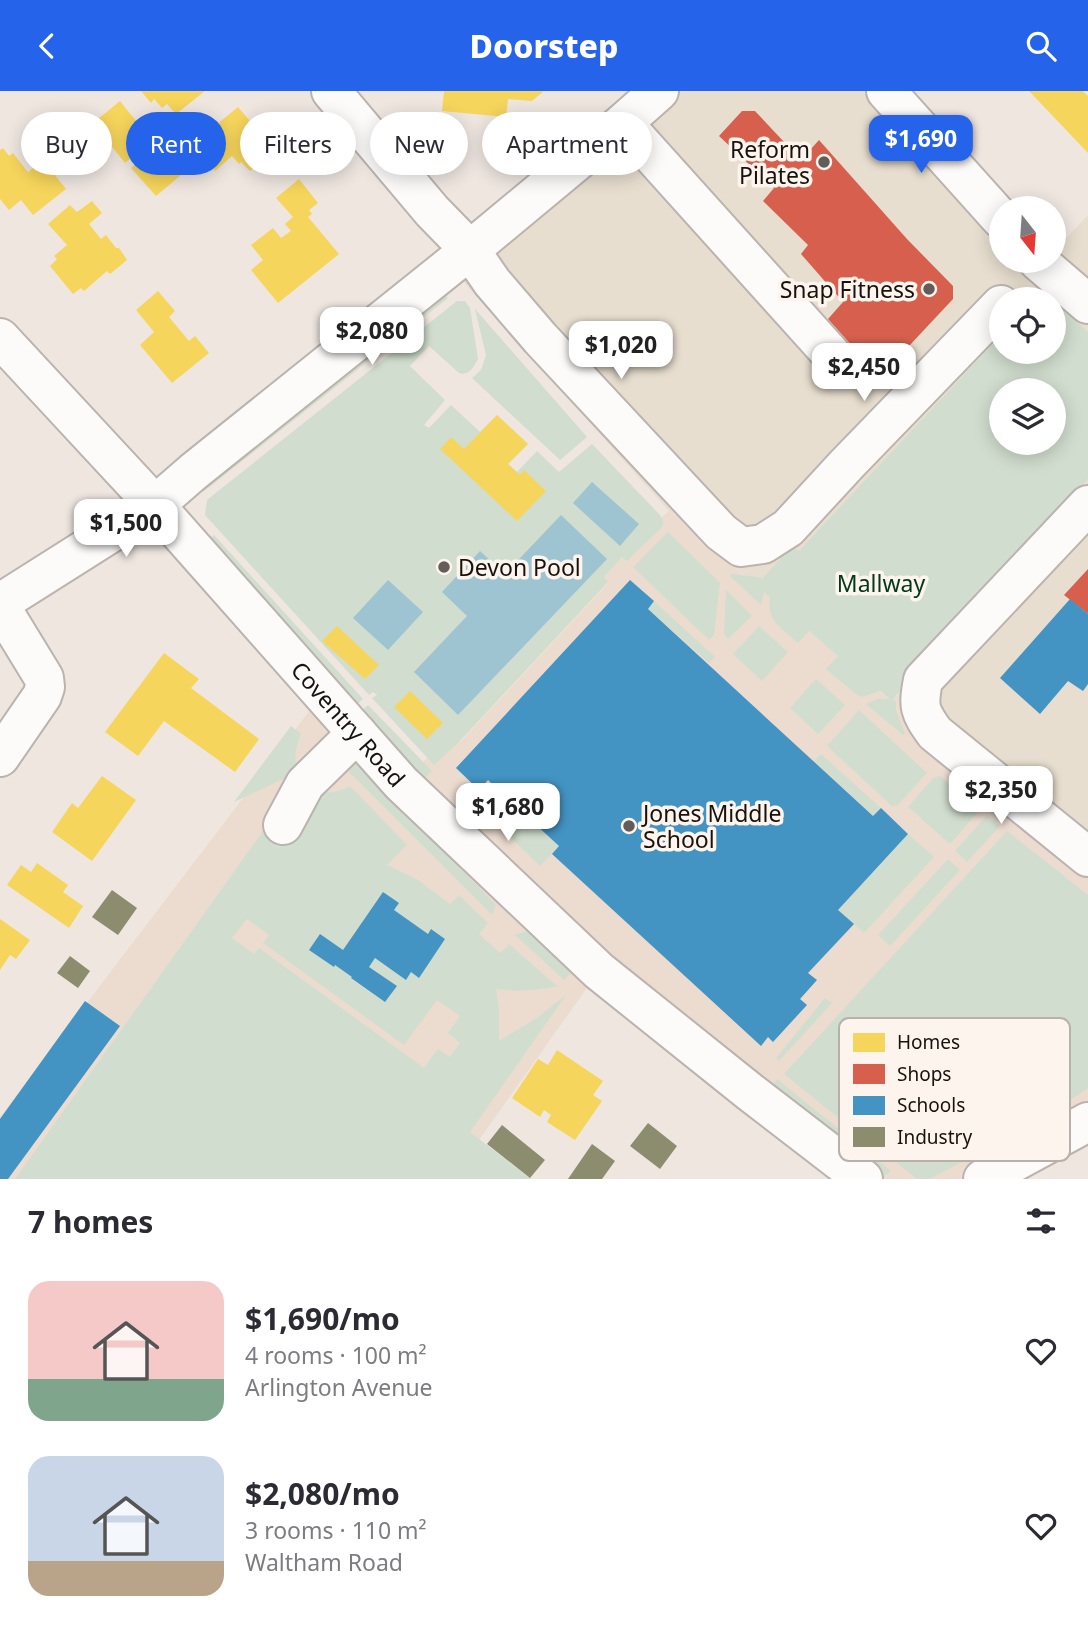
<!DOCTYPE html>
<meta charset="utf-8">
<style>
:root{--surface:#fff;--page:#f7f7f7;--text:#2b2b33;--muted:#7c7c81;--accent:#2563eb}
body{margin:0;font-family:"Noto Sans",sans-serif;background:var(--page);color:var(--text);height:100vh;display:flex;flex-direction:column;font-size:26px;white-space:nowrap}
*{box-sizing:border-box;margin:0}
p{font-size:23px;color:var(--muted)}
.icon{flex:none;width:38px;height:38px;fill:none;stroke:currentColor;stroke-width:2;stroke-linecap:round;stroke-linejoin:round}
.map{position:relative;height:1088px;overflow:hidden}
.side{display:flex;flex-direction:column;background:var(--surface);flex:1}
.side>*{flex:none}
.hud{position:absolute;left:21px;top:21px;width:700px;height:63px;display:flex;gap:14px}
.needle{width:46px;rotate:163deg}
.fabs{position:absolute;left:989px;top:105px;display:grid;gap:14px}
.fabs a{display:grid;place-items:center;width:77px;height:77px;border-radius:50%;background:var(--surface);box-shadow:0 4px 18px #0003;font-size:35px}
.price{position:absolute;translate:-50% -60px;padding:0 16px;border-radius:14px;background:#fff;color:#222;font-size:23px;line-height:46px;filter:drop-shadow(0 2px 4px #0008)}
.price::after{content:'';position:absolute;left:50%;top:42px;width:21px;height:16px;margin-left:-10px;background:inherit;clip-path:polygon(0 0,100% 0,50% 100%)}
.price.current{background:var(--accent);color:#fff}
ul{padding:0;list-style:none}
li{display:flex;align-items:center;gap:21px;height:175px;padding:0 28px}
li span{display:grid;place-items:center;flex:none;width:196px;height:140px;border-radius:21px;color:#555}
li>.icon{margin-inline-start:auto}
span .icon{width:84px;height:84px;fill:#fffc;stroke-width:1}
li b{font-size:30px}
h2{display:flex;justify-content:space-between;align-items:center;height:84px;padding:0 28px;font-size:30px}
.pill{padding:0 24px;border-radius:32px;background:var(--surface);box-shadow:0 4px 18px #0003;font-size:24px;line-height:63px}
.pill.current{background:var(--accent);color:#fff}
header{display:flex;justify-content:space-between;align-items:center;height:91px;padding:0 28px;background:var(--accent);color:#fff;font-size:32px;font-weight:800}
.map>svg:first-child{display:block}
.commercial{fill:#e7decf}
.built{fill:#ecdcd0}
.green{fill:#d1ddce;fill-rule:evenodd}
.water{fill:#9fc4d1}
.homes{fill:#f6d55c}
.shops{fill:#d6604d}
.schools{fill:#4393c3}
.industry{fill:#8c8c6e}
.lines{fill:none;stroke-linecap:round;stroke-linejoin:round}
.minor-casing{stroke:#bab3ae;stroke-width:42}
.minor{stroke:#fdfbfa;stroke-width:38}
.poi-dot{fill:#635c58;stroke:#fdf4ed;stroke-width:2.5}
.labels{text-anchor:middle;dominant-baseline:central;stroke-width:7;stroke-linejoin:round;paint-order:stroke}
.poi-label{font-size:23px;fill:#17120e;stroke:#fdf4ed;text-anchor:end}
.park-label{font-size:23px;fill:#00391b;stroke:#fdf4ed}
.street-label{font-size:23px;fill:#17120e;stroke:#fdf4ed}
.key{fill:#fdf4ed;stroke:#b8b0aa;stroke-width:2}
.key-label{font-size:19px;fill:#17120e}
</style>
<header><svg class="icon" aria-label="back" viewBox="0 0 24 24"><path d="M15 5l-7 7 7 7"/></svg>Doorstep<svg class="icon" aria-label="search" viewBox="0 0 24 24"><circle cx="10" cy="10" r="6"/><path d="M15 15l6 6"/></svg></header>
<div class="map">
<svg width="1088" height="1088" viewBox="0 0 1088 1088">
<rect width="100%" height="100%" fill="#efe6e0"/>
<path class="commercial" d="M 659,0 L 891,0 L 1001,119 L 1001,170 L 1054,170 L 1054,160 L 1088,124 L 1088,241 L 1048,203 L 1026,208 L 1001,208 L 1001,244 L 799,461 L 793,455 L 756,494 L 669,420 L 450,176 Z
M 1088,388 L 1088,779 L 892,611 L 933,557 Z"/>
<path class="built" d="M 669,420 L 1088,779 L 1088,1015 L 960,1088 L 881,1088 L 599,880 L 479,1049 L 530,1088 L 0,1088 L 0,1026 L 323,602 L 401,692 L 451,644 L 460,651 L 608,492 L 603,486 L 654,433 Z"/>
<path class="green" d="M 443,202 L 448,207 L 203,401 L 199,395 Z
M 1048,203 L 1088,241 L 1088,388 L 933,557 L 893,609 L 896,610 L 896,619 L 905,643 L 903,644 L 866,613 L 878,608 L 889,608 L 880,600 L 862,606 L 857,604 L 826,578 L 838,565 L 809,540 L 798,552 C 782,537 766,530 770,507 L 764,501 L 761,514 L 730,485 L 731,483 L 759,486 L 762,488 L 792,455 L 799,460 L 1001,244 L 1001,261 L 1054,261 L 1054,208 L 1026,208 ZM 1001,299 L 1054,299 L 1054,352 L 1001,352 Z
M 457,210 L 465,210 L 470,217 L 478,268 C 473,277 469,285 459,282 L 429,255 L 410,275 L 445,309 L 424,334 L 429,337 L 451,314 L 480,341 L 497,324 L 528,353 L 508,373 L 517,381 L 537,360 L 559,381 L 592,353 L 660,424 L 663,431 L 662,436 L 627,470 L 622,466 L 604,486 L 608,491 L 459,651 L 434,674 L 372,607 L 377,604 L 373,601 L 369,604 L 205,424 L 207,409 Z
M 475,218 L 587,346 L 560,369 L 472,287 L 481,279 L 486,264 Z
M 668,441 L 720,492 L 714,544 L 709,549 L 633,476 Z
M 214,444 L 363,608 L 355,615 L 206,451 Z
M 726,499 L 752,525 L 728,548 L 724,543 Z
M 654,510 L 715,566 L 709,572 L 648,518 Z
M 759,535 L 788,561 L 762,590 L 733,563 Z
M 816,588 L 845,614 L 818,643 L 790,617 Z
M 368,614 L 432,680 L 424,688 L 360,621 Z
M 859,619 L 927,682 L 898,714 L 892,715 L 827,655 Z
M 291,635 L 301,643 C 296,657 293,666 298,681 L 234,711 Z
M 821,663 L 881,717 L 873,725 L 814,670 Z
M 338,670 L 356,671 L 496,814 L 492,824 Z
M 940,685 L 979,720 L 950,753 L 908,716 L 934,686 Z
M 350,695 L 407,754 L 387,774 L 418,789 L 450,813 L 459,804 L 488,832 L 479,843 L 500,862 L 509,853 L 558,896 L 518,900 L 496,898 L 499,918 L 499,950 L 538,926 L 566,904 L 470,1041 L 531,1088 L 15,1088 L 273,726 L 317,700 C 330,703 339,701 350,695 ZM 383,801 L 398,812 L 394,819 L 428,843 L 432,838 L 445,848 L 419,886 L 411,881 L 406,888 L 375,867 L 369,876 L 397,895 L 385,911 L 351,888 L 352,886 L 335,874 L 343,859 ZM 247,828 L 269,844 L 263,852 L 404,954 L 437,909 L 460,925 L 448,942 L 460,952 L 450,966 L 438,958 L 424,977 L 259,857 L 254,863 L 232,847 Z
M 496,697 L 559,755 L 540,775 L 478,715 Z
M 987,724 L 1000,735 L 967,771 L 955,760 Z
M 1007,740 L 1088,804 L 1088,997 L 1029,1037 L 929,1088 L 917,1088 L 897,1072 L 901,1067 L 878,1046 L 871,1053 L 784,983 Z
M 908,743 L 934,766 L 864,842 L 838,819 Z
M 948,768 L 960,779 L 890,855 L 878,844 Z
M 527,840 L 571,882 L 564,889 L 515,844 Z
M 825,907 L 832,912 L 779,970 L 776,967 Z
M 777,988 L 891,1080 L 881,1088 L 769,1000 Z"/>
<path class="water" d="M 592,391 L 639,433 L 620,455 L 573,412 Z
M 561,424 L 607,468 L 458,624 L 414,581 L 467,525 L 442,501 L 480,460 L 505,483 Z
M 388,489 L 423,521 L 388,559 L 353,527 Z"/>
<path class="homes" d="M 141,0 L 205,0 L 176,23 L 167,13 L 162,17 L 154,8 L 151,12 Z
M 444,0 L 544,0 L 532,10 L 508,8 L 506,26 L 442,20 Z
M 1029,0 L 1083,0 L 1088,5 L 1088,62 Z
M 120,10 L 152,50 L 125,72 L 93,32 Z
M 238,16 L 267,50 L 263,53 L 271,62 L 250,80 L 241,71 L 239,73 L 232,65 L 215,80 L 204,69 L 200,72 L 192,61 L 197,58 L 193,53 Z
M 156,56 L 181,84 L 156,105 L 131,77 Z
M 3,57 L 9,65 L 13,62 L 28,81 L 43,69 L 66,98 L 33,124 L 21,109 L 9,119 L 0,108 L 0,59 Z
M 299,88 L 318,112 L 309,119 L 312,123 L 308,126 L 339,163 L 278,212 L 251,179 L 263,169 L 251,154 L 273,137 L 281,147 L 291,140 L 285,133 L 293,126 L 276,107 Z
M 92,110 L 102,122 L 89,133 L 101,148 L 106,144 L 116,157 L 119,157 L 127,169 L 110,183 L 107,180 L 84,200 L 81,197 L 73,203 L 50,175 L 57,168 L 54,165 L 67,154 L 48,133 L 70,114 L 77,121 Z
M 158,200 L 175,220 L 169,226 L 189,250 L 195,245 L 209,262 L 172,292 L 140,254 L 154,241 L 136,219 Z
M 497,324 L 528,353 L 508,373 L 520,384 L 524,379 L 546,400 L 517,430 L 440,358 L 451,346 L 464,358 Z
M 337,535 L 379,574 L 365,588 L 322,550 Z
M 164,562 L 199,588 L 191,597 L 259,648 L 235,681 L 164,630 L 138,665 L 105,641 Z
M 410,600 L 443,632 L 427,648 L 394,616 Z
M 102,685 L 136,709 L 92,770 L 52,741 L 72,712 L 78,717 Z
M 37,772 L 68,794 L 63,801 L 83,815 L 69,837 L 7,794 L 21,774 L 31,781 Z
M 0,828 L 30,849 L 16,868 L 10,864 L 0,879 Z
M 557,959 L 603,990 L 593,1004 L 602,1010 L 575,1049 L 547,1031 L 551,1024 L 544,1019 L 540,1026 L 512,1007 L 538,968 L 548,974 Z"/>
<path class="shops" d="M 742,20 L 755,20 L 801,69 L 819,49 L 907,148 L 953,195 L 953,208 L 880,286 L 828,228 L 843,211 L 801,163 L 808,154 L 763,110 L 774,97 L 719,45 Z
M 1088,478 L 1088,523 L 1064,504 Z"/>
<path class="schools" d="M 630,489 L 654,510 L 648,518 L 873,725 L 881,717 L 908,743 L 838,819 L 854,833 L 808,882 L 817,889 L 800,908 L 807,914 L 773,951 L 768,946 L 761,955 L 552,763 L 559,755 L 496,697 L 488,689 L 479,699 L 456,677 Z
M 1070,508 L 1088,523 L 1088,593 L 1083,600 L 1068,590 L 1040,623 L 1000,587 Z
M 383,801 L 399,812 L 394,819 L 428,843 L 431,838 L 445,848 L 419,887 L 411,881 L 406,889 L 375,867 L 369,876 L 397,895 L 385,911 L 351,887 L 352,886 L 335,874 L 334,876 L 309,859 L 320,843 L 343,859 Z
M 85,910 L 120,935 L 8,1088 L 0,1088 L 0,1028 Z"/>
<path class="industry" d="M 112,799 L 137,817 L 118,844 L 92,826 Z
M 70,865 L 90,880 L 78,897 L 57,882 Z
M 648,1032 L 677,1055 L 660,1078 L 630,1055 Z
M 502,1034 L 545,1069 L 530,1087 L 487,1053 Z
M 592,1053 L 615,1070 L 602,1088 L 568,1088 Z"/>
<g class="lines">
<defs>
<g id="minor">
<path d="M 331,0 L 432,120 L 470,159 L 492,191 L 540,247 L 721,441 L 741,456 L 763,453 L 788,437 L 847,373 L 1001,214"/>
<path d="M 886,0 L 1001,128"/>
<path d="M 623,32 L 831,263"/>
<path d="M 1038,170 L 1088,213"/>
<path id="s1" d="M 0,247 L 155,414 L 401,692 L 599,880 L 750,1001 L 863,1088"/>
<path d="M 1088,414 L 923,589 C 918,616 919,620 935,642 L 1088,766"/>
<path d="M 0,512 L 155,414 L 193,381 L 470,159 L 623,32 L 659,0"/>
<path d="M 0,515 L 44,587 L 45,596 L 42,605 L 0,666"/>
<path d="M 283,734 L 305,693 L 357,642"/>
<path d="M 983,1088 L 1088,1031"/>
</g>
</defs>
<use href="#minor" class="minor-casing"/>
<use href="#minor" class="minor"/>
</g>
<g class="poi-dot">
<circle cx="824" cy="71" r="7"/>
<circle cx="929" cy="198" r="7"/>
<circle cx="444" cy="476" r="7"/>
<circle cx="629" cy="735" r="7"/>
</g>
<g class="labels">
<g class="poi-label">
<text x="810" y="58">Reform<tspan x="810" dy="26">Pilates</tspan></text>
<text x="915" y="198">Snap Fitness</text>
<text x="458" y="476" text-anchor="start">Devon Pool</text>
<text x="643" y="722" text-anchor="start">Jones Middle<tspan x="643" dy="26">School</tspan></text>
</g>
<g class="park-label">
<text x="881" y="492">Mallway</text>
</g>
<g class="street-label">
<text stroke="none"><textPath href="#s1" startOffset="520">Coventry Road</textPath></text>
</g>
</g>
<rect x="839" y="927" width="231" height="143" rx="10" class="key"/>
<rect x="853" y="942" width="32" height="19" fill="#f6d55c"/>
<rect x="853" y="973" width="32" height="20" fill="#d6604d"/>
<rect x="853" y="1005" width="32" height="19" fill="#4393c3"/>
<rect x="853" y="1036" width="32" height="20" fill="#8c8c6e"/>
<g class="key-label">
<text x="897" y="958">Homes</text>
<text x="897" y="990">Shops</text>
<text x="897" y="1021">Schools</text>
<text x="897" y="1053">Industry</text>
</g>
</svg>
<div class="fabs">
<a><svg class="needle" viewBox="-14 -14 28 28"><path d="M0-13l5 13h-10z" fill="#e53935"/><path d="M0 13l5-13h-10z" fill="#7c7c81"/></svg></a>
<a><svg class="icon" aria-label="locate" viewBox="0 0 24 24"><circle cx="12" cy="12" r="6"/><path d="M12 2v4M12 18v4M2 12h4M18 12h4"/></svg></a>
<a><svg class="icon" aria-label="layers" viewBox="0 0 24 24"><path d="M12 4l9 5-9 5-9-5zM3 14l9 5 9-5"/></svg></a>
</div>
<b class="price current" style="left:921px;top:84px">$1,690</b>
<b class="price" style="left:372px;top:276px">$2,080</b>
<b class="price" style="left:621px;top:290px">$1,020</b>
<b class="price" style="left:864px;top:312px">$2,450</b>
<b class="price" style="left:126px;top:468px">$1,500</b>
<b class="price" style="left:1001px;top:735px">$2,350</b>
<b class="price" style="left:508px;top:752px">$1,680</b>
<div class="hud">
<a class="pill">Buy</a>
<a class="pill current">Rent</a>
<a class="pill">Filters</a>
<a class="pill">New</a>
<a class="pill">Apartment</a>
</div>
</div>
<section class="side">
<h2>7 homes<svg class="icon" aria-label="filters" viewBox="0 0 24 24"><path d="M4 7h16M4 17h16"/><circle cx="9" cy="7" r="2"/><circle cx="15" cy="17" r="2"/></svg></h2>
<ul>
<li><span style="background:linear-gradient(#f6c9c9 70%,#7fa58c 0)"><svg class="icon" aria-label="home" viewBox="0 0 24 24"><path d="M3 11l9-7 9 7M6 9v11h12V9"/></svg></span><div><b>$1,690/mo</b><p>4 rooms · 100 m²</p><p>Arlington Avenue</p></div><svg class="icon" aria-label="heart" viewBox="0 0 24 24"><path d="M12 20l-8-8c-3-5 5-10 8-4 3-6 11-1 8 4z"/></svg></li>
<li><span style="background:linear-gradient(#c9d6e8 75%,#b9a48a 0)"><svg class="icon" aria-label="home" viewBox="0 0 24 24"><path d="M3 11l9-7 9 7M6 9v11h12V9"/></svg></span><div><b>$2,080/mo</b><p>3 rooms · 110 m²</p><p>Waltham Road</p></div><svg class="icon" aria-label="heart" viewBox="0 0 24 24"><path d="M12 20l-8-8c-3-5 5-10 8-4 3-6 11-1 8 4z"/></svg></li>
</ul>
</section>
